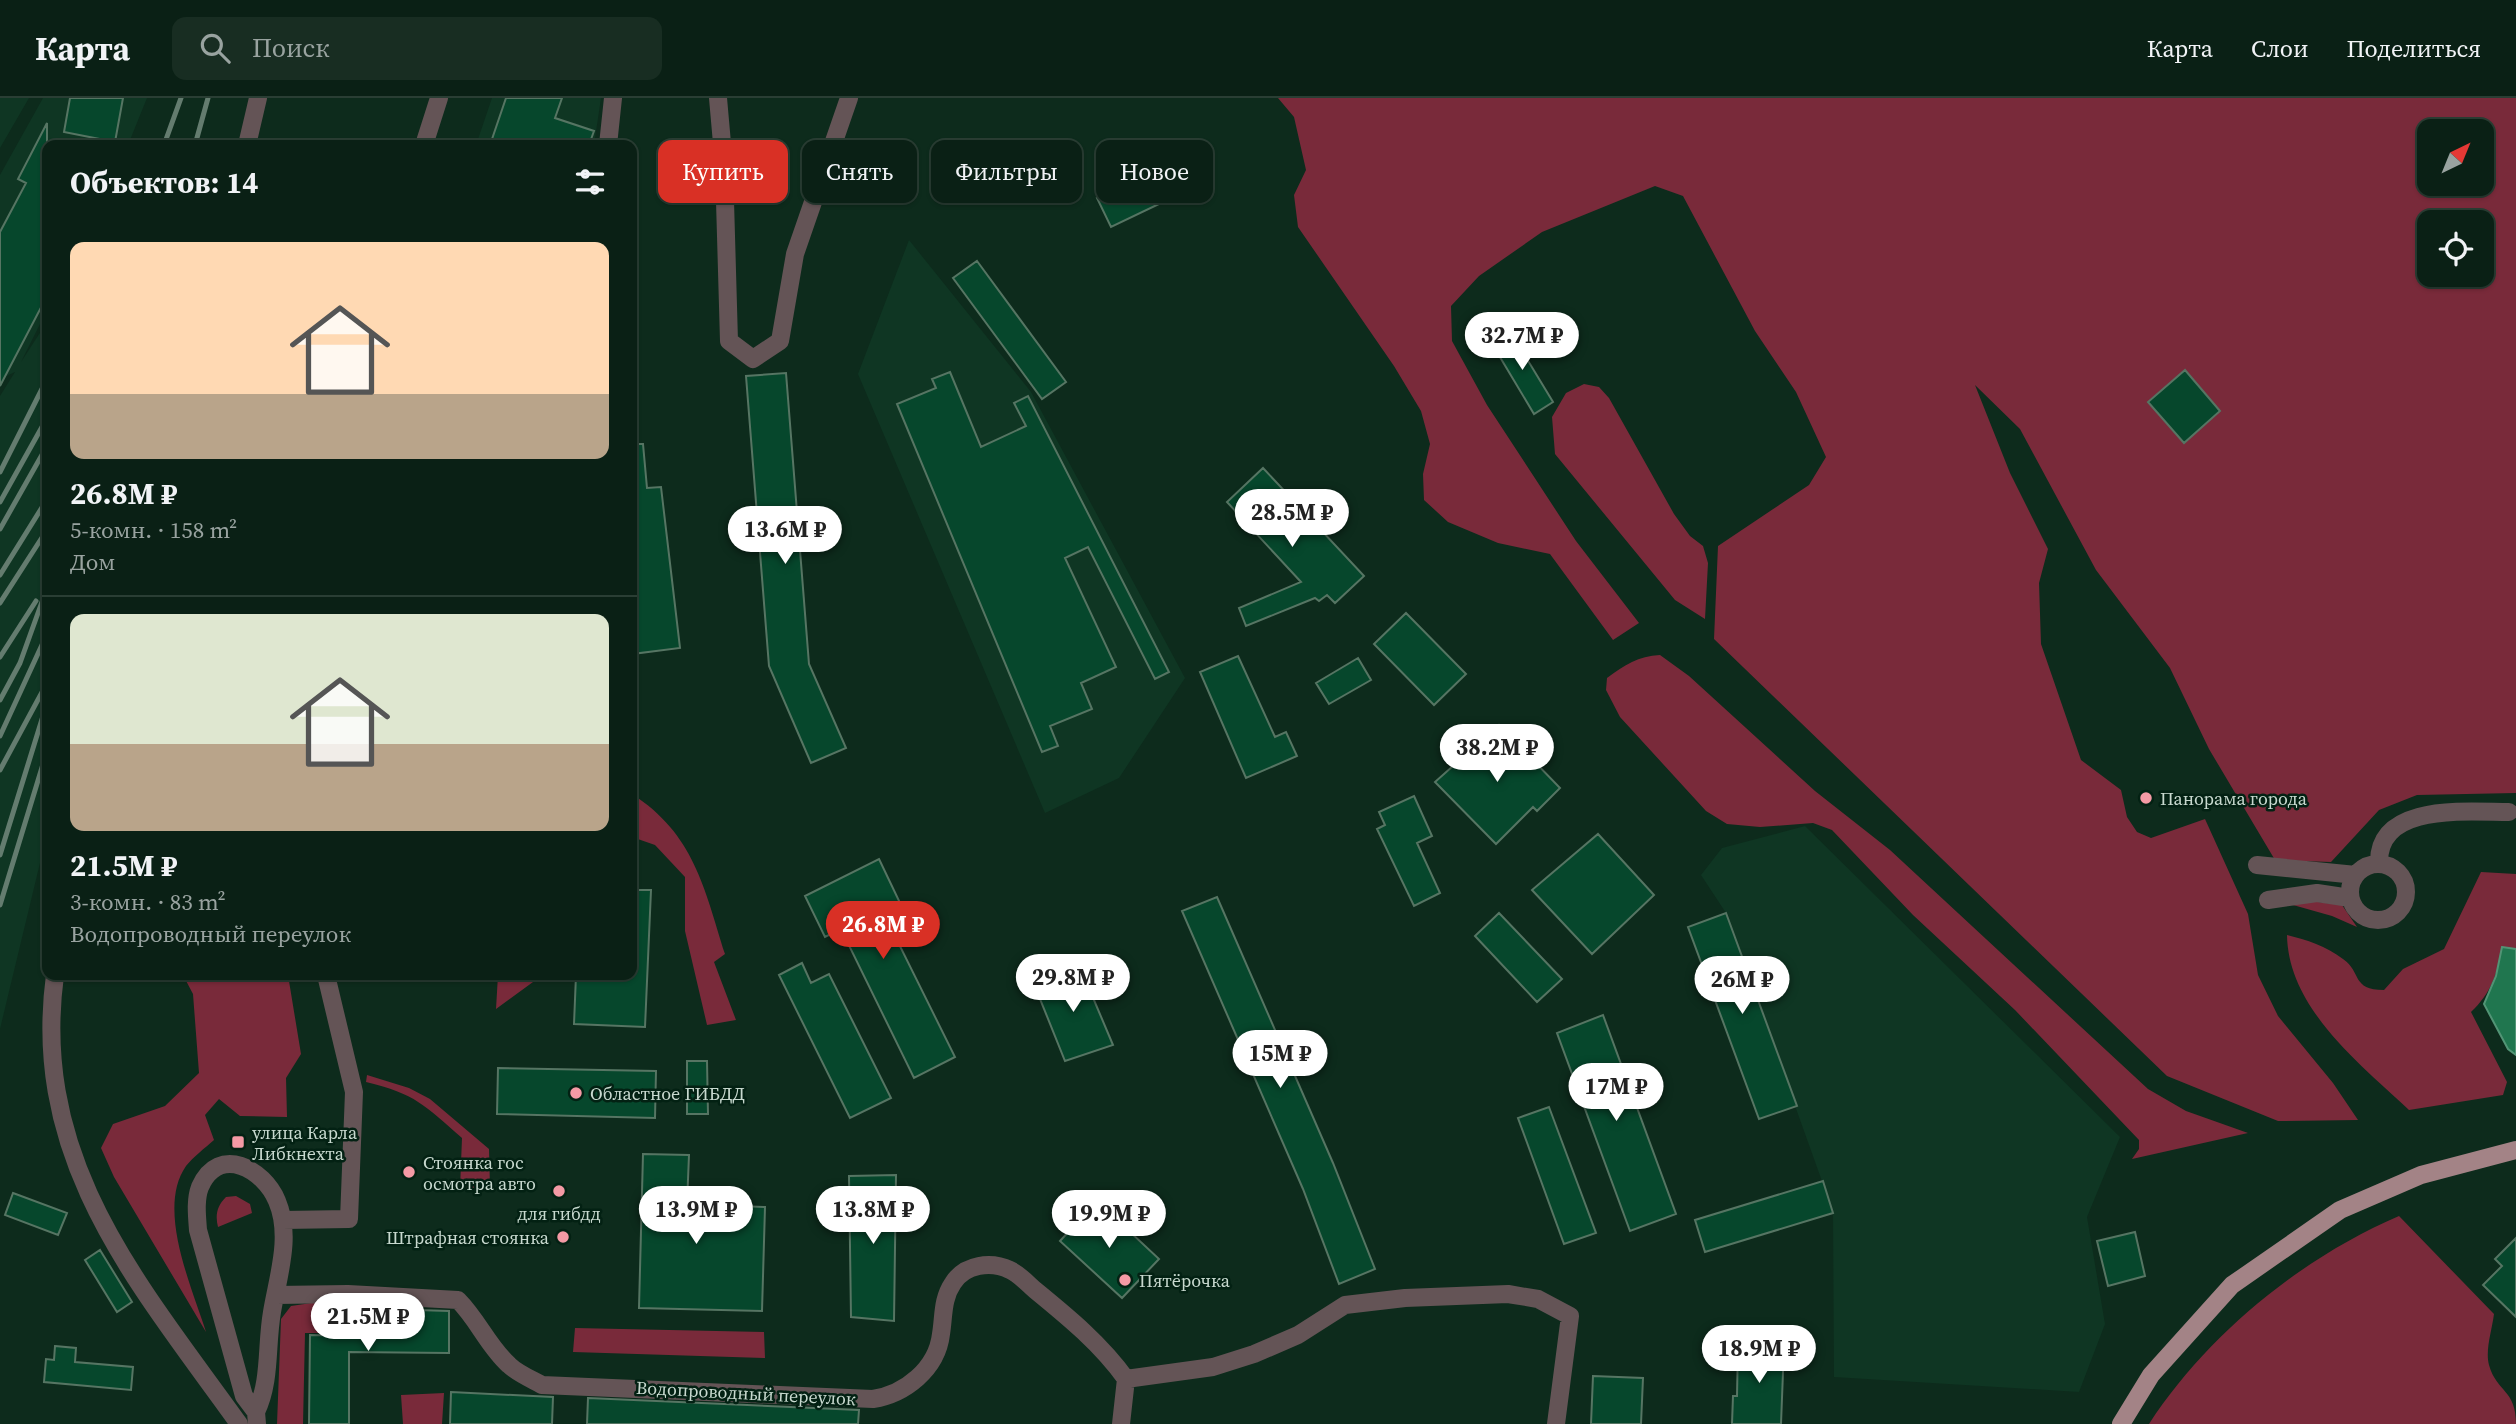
<!DOCTYPE html>
<html lang="ru">
<meta charset="utf-8">
<style>
:root{--surface:#0a2015;--page:#182d22;--text:#f1f3f6;--muted:#99a3a0;--line:#2a3e34;--accent:#d93025}
body{margin:0;font-family:"Source Serif 4",serif;background:var(--page);color:var(--text);height:100vh;display:flex;flex-direction:column;font-size:26px;white-space:nowrap}
*{box-sizing:border-box;margin:0}
p{font-size:23px;color:var(--muted)}
.icon{flex:none;width:38px;height:38px;fill:none;stroke:currentColor;stroke-width:2;stroke-linecap:round;stroke-linejoin:round}
.map{position:relative;flex:1;overflow:hidden}
.side{position:absolute;left:42px;top:42px;width:595px;height:840px;display:flex;flex-direction:column;background:var(--surface);border-radius:14px;box-shadow:0 2px 5px #0004,0 0 0 2px var(--line)}
.side>*{flex:none}
.guide{position:absolute;left:658px;top:42px;width:665px;height:63px;display:flex;gap:14px}
.needle{width:46px;rotate:43deg}
.controls{position:absolute;left:2417px;top:21px;display:grid;gap:14px}
.controls a{display:grid;place-items:center;width:77px;height:77px;border-radius:14px;background:var(--surface);box-shadow:0 2px 5px #0004,0 0 0 2px var(--line);font-size:35px}
.price{position:absolute;translate:-50% -60px;padding:0 16px;border-radius:24px;background:#fff;color:#222;font-size:23px;line-height:46px;filter:drop-shadow(0 2px 4px #0008)}
.price::after{content:'';position:absolute;left:50%;top:42px;width:21px;height:16px;margin-left:-10px;background:inherit;clip-path:polygon(0 0,100% 0,50% 100%)}
.price.active{background:var(--accent);color:#fff}
ul{padding:0;list-style:none}
li{display:grid;align-content:center;gap:14px;height:371px;padding:0 28px}
li+li{border-top:2px solid var(--line)}
li span{display:grid;place-items:center;height:217px;border-radius:14px;color:#555}
li>.icon{margin-inline-start:auto}
span .icon{width:126px;height:126px;fill:#fffc;stroke-width:1}
li b{font-size:30px}
h2{display:flex;justify-content:space-between;align-items:center;height:84px;padding:0 28px;font-size:30px}
.tag{padding:0 24px;border-radius:14px;background:var(--surface);box-shadow:0 2px 5px #0004,0 0 0 2px var(--line);font-size:24px;line-height:63px}
.tag.active{background:var(--accent);color:#fff}
header{display:flex;align-items:center;gap:42px;box-sizing:border-box;height:98px;padding:0 35px;background:var(--surface);border-bottom:2px solid var(--line)}
header strong{font-size:33px}
nav{display:flex;gap:38px;margin-inline-start:auto;font-size:24px}
.search{width:490px;height:63px;background:var(--page);display:flex;align-items:center;gap:18px;box-sizing:border-box;padding:0 24px;border-radius:14px;color:var(--muted);font-size:26px}
.map>svg:first-child{display:block}
.built{fill:#0f3623}
.green{fill:#792a3a;fill-rule:evenodd}
.water{fill:#20764f;stroke:#529475;stroke-width:2}
.building{fill:#06472c;stroke:#567563;stroke-width:2}
.lines{fill:none;stroke-linecap:round;stroke-linejoin:round}
.pedestrian{stroke:#645456;stroke-width:18}
.minor{stroke:#645456;stroke-width:18}
.tertiary{stroke:#645456;stroke-width:18}
.primary{stroke:#a38386;stroke-width:18}
.rail{stroke:#647c6f;stroke-width:5}
.poi-dot{fill:#f49aa5;stroke:#032113;stroke-width:2.5}
.labels{text-anchor:middle;dominant-baseline:central;stroke-width:5;stroke-linejoin:round;paint-order:stroke}
.poi-label{font-size:18px;fill:#c8d9cf;stroke:#032113;text-anchor:start}
.street-label{font-size:18px;fill:#c8d9cf;stroke:#032113}
</style>
<header>
<strong>Карта</strong>
<div class="search"><svg class="icon" aria-label="search" viewBox="0 0 24 24"><circle cx="10" cy="10" r="6"/><path d="M15 15l6 6"/></svg>Поиск</div>
<nav><a>Карта</a><a>Слои</a><a>Поделиться</a></nav>
</header>
<div class="map">
<svg width="2516" height="1326" viewBox="0 0 2516 1326">
<rect width="100%" height="100%" fill="#0d2b1c"/>
<path class="built" d="M 0,0 L 29,0 L 0,50 Z
M 43,0 L 147,0 L 128,47 L 47,47 L 47,212 L 21,264 L 47,224 L 47,736 L 0,931 L 0,298 L 15,274 L 0,281 L 0,77 Z
M 492,0 L 601,0 L 594,47 L 476,47 Z
M 909,142 L 1031,294 L 1185,580 L 1119,680 L 1045,715 L 858,276 Z
M 1805,728 L 2120,1039 L 2087,1119 L 2105,1226 L 2079,1294 L 1834,1279 L 1833,1114 L 1726,815 L 1701,777 L 1722,750 Z"/>
<path class="green" d="M 1278,0 L 2516,0 L 2516,695 L 2417,697 L 2379,712 L 2331,764 L 2275,762 L 2209,651 L 2170,570 L 2096,472 L 2020,331 L 1975,287 L 2010,375 L 2048,451 L 2039,485 L 2041,546 L 2081,662 L 2121,692 L 2127,719 L 2137,734 L 2151,740 L 2205,721 L 2248,816 L 2258,877 L 2278,918 L 2333,985 L 2358,1022 L 2278,1023 L 2167,978 L 1714,541 L 1718,448 L 1809,387 L 1826,359 L 1796,294 L 1755,233 L 1683,98 L 1655,88 L 1542,134 L 1479,178 L 1451,208 L 1452,243 L 1487,307 L 1576,443 L 1639,525 L 1613,542 L 1550,456 L 1498,445 L 1448,424 L 1424,402 L 1423,376 L 1430,346 L 1421,313 L 1394,268 L 1298,129 L 1294,97 L 1306,72 L 1294,19 ZM 2429,33 L 2482,33 L 2482,86 L 2429,86 ZM 2429,124 L 2482,124 L 2482,177 L 2429,177 Z
M 1584,286 L 1599,289 L 1609,300 L 1674,416 L 1690,438 L 1703,448 L 1708,465 L 1705,521 L 1675,502 L 1555,356 L 1552,319 L 1566,295 Z
M 1660,557 L 1689,578 L 1815,693 L 1890,752 L 2148,991 L 2186,1013 L 2248,1035 L 2132,1061 L 2139,1051 L 2139,1042 L 2015,912 L 1913,817 L 1832,732 L 1813,725 L 1760,729 L 1727,726 L 1706,713 L 1620,619 L 1606,592 L 1607,580 C 1625,567 1638,558 1660,557 Z
M 632,696 C 694,736 704,789 725,856 L 714,864 L 736,922 L 707,927 L 685,833 L 685,779 L 655,747 L 632,739 Z
M 2481,774 L 2516,776 L 2516,851 L 2502,850 C 2497,877 2491,895 2471,914 L 2507,984 L 2503,997 L 2409,1012 C 2360,966 2288,910 2287,837 C 2307,842 2326,848 2343,861 C 2362,874 2351,892 2384,892 L 2403,871 L 2444,851 Z
M 2310,803 L 2342,807 L 2357,829 L 2332,818 L 2293,807 Z
M 183,877 L 288,877 L 301,956 L 286,980 L 287,1019 L 240,1018 L 219,1001 L 205,1017 L 214,1042 C 205,1050 193,1059 186,1068 C 156,1111 192,1189 206,1234 L 114,1079 L 101,1050 L 113,1026 L 165,1008 L 199,975 L 193,896 Z
M 498,877 L 536,877 L 533,884 L 496,911 Z
M 367,977 L 409,990 L 430,1001 L 489,1051 L 490,1089 L 460,1091 L 462,1040 C 424,1007 416,996 366,984 Z
M 236,1098 L 250,1106 L 252,1115 L 218,1129 C 215,1117 217,1108 226,1099 Z
M 2399,1118 L 2494,1216 C 2492,1232 2485,1252 2489,1267 C 2497,1295 2516,1291 2516,1326 L 2149,1326 C 2207,1237 2301,1160 2399,1118 Z
M 318,1204 L 337,1205 L 337,1235 L 305,1235 L 303,1326 L 277,1326 L 281,1221 L 291,1208 Z
M 575,1230 L 764,1234 L 765,1260 L 573,1254 Z
M 444,1295 L 442,1326 L 403,1326 L 401,1297 Z"/>
<path class="water" d="M 2502,849 L 2516,851 L 2516,957 L 2508,951 L 2484,906 L 2496,878 Z"/>
<path class="building" d="M 70,0 L 123,0 L 115,44 L 64,34 Z
M 506,0 L 562,0 L 555,20 L 594,33 L 589,47 L 490,47 Z
M 47,25 L 47,198 L 0,288 L 0,134 L 26,85 L 18,81 Z
M 1146,77 L 1159,106 L 1111,129 L 1097,100 Z
M 977,163 L 1066,284 L 1042,301 L 953,180 Z
M 1510,233 L 1553,304 L 1534,316 L 1491,244 Z
M 2185,272 L 2220,313 L 2184,345 L 2148,304 Z
M 950,274 L 981,349 L 1026,328 L 1014,305 L 1028,298 L 1169,574 L 1155,581 L 1088,449 L 1065,460 L 1116,569 L 1081,585 L 1092,611 L 1050,628 L 1058,648 L 1042,654 L 897,306 L 936,290 L 932,281 Z
M 786,275 L 809,566 L 846,650 L 811,665 L 769,568 L 746,278 Z
M 632,346 L 643,346 L 647,390 L 661,389 L 680,550 L 632,556 Z
M 1263,370 L 1364,478 L 1335,505 L 1327,497 L 1319,503 L 1315,500 L 1246,528 L 1239,510 L 1301,484 L 1227,404 Z
M 1406,515 L 1466,576 L 1434,607 L 1374,546 Z
M 1238,558 L 1275,639 L 1286,634 L 1297,658 L 1246,680 L 1200,574 Z
M 1358,560 L 1371,582 L 1329,606 L 1316,585 Z
M 1499,627 L 1560,690 L 1537,713 L 1533,709 L 1496,746 L 1435,684 Z
M 1414,698 L 1432,738 L 1417,745 L 1440,795 L 1414,808 L 1377,731 L 1385,727 L 1379,714 Z
M 1598,736 L 1654,797 L 1592,856 L 1532,792 Z
M 879,761 L 901,807 L 884,816 L 955,959 L 914,980 L 841,831 L 825,839 L 805,798 Z
M 632,792 L 651,792 L 645,929 L 574,926 L 576,877 L 632,877 Z
M 1217,799 L 1333,1065 L 1375,1171 L 1339,1186 L 1303,1091 L 1182,813 Z
M 1499,815 L 1562,881 L 1537,904 L 1475,838 Z
M 1726,815 L 1797,1008 L 1759,1021 L 1688,829 Z
M 802,865 L 811,885 L 829,876 L 891,1000 L 850,1020 L 779,877 Z
M 1080,869 L 1113,947 L 1065,963 L 1034,886 Z
M 1603,917 L 1676,1116 L 1630,1133 L 1557,935 Z
M 687,963 L 707,963 L 708,1016 L 687,1016 Z
M 498,970 L 656,973 L 655,1020 L 497,1016 Z
M 1549,1009 L 1596,1135 L 1564,1146 L 1518,1020 Z
M 643,1056 L 689,1057 L 687,1106 L 765,1109 L 762,1213 L 639,1210 Z
M 896,1077 L 894,1223 L 851,1219 L 849,1078 Z
M 1823,1083 L 1833,1115 L 1705,1154 L 1695,1122 Z
M 13,1095 L 67,1115 L 58,1137 L 5,1117 Z
M 1097,1103 L 1159,1161 L 1122,1200 L 1060,1143 Z
M 2135,1134 L 2145,1178 L 2108,1188 L 2097,1143 Z
M 2516,1140 L 2516,1219 L 2483,1187 L 2502,1168 L 2495,1161 Z
M 100,1152 L 132,1204 L 117,1214 L 85,1162 Z
M 353,1210 L 449,1213 L 449,1255 L 349,1254 L 349,1326 L 309,1326 L 310,1237 L 353,1238 Z
M 1738,1247 L 1784,1248 L 1781,1326 L 1732,1326 L 1733,1298 L 1737,1298 Z
M 55,1248 L 76,1250 L 75,1264 L 133,1269 L 131,1292 L 44,1284 L 46,1261 L 54,1262 Z
M 1593,1278 L 1643,1280 L 1641,1326 L 1591,1326 Z
M 451,1294 L 553,1299 L 552,1326 L 450,1326 Z
M 588,1300 L 859,1312 L 858,1326 L 587,1326 Z"/>
<g class="lines">
<path class="pedestrian" d="M2350 794a28 28 0 1 1 56 0a28 28 0 1 1-56 0Z
M 2379,766 C 2377,704 2468,714 2509,714
M 2257,767 L 2356,777
M 2268,802 L 2317,795 L 2350,800"/>
<path class="minor" d="M 718,0 L 724,68 L 729,243 L 753,261 L 780,243 L 795,156 L 849,0
M 424,47 L 439,0
M 608,47 L 613,0
M 283,1122 L 349,1121 L 354,994 L 326,877
M 276,1197 L 348,1196 L 458,1202 C 478,1222 488,1248 509,1267 C 517,1275 531,1281 542,1287 L 873,1301 C 905,1296 937,1271 941,1236 C 944,1218 942,1201 953,1185 C 965,1166 991,1163 1010,1172 C 1019,1176 1027,1185 1035,1192 C 1068,1219 1101,1246 1126,1281
M 1126,1281 L 1213,1269 L 1254,1256 L 1298,1237 L 1345,1207 L 1405,1200 L 1508,1196 L 1538,1201 L 1570,1218 L 1556,1326
M 256,1314 C 271,1283 266,1248 272,1214 C 278,1178 292,1138 277,1103 C 264,1071 219,1046 200,1089 C 195,1102 197,1118 198,1132 L 244,1298 L 256,1314 L 257,1326
M 1121,1326 L 1126,1281"/>
<path class="tertiary" d="M 247,47 L 258,0
M 55,877 C 30,1063 138,1185 239,1326"/>
<path class="primary" d="M 2121,1326 L 2151,1277 L 2232,1187 L 2340,1112 L 2421,1077 L 2516,1052"/>
<path class="rail" d="M 164,47 L 181,0
M 195,47 L 208,0
M 0,374 L 47,281
M 0,404 L 47,320
M 0,431 L 47,348
M 0,477 L 46,403
M 0,505 L 43,438 L 47,412
M 0,559 L 36,503
M 0,602 L 20,565 L 47,490
M 0,638 L 47,536
M 0,672 L 47,585
M 0,757 L 47,605
M 0,807 L 47,653"/>
</g>
<g class="poi-dot">
<circle cx="2146" cy="700" r="7"/>
<circle cx="576" cy="995" r="7"/>
<rect x="231" y="1037" width="14" height="14" rx="3.5"/>
<circle cx="409" cy="1074" r="7"/>
<circle cx="559" cy="1093" r="7"/>
<circle cx="563" cy="1139" r="7"/>
<circle cx="1125" cy="1182" r="7"/>
</g>
<g class="labels">
<g class="poi-label">
<text x="2160" y="700">Панорама города</text>
<text x="590" y="995">Областное ГИБДД</text>
<text x="252" y="1034">улица Карла<tspan x="252" dy="21">Либкнехта</tspan></text>
<text x="423" y="1064">Стоянка гос<tspan x="423" dy="21">осмотра авто</tspan></text>
<text x="559" y="1115" text-anchor="middle">для гибдд</text>
<text x="549" y="1139" text-anchor="end">Штрафная стоянка</text>
<text x="1139" y="1182">Пятёрочка</text>
</g>
<g class="street-label">
<text transform="translate(746 1295) rotate(3)">Водопроводный переулок</text>
</g>
</g>
</svg>
<div class="controls">
<a><svg class="needle" viewBox="-14 -14 28 28"><path d="M0-13l5 13h-10z" fill="#e53935"/><path d="M0 13l5-13h-10z" fill="#99a3a0"/></svg></a>
<a><svg class="icon" aria-label="locate" viewBox="0 0 24 24"><circle cx="12" cy="12" r="6"/><path d="M12 2v4M12 18v4M2 12h4M18 12h4"/></svg></a>
</div>
<b class="price" style="left:1522px;top:274px">32.7M ₽</b>
<b class="price" style="left:1292px;top:451px">28.5M ₽</b>
<b class="price" style="left:785px;top:468px">13.6M ₽</b>
<b class="price" style="left:1497px;top:686px">38.2M ₽</b>
<b class="price active" style="left:883px;top:863px">26.8M ₽</b>
<b class="price" style="left:1073px;top:916px">29.8M ₽</b>
<b class="price" style="left:1742px;top:918px">26M ₽</b>
<b class="price" style="left:1280px;top:992px">15M ₽</b>
<b class="price" style="left:1616px;top:1025px">17M ₽</b>
<b class="price" style="left:696px;top:1148px">13.9M ₽</b>
<b class="price" style="left:873px;top:1148px">13.8M ₽</b>
<b class="price" style="left:1109px;top:1152px">19.9M ₽</b>
<b class="price" style="left:368px;top:1255px">21.5M ₽</b>
<b class="price" style="left:1759px;top:1287px">18.9M ₽</b>
<div class="guide">
<a class="tag active">Купить</a>
<a class="tag">Снять</a>
<a class="tag">Фильтры</a>
<a class="tag">Новое</a>
</div>
<section class="side">
<h2>Объектов: 14<svg class="icon" aria-label="filters" viewBox="0 0 24 24"><path d="M4 7h16M4 17h16"/><circle cx="9" cy="7" r="2"/><circle cx="15" cy="17" r="2"/></svg></h2>
<ul>
<li><span style="background:linear-gradient(#ffd9b3 70%,#b9a48a 0)"><svg class="icon" aria-label="home" viewBox="0 0 24 24"><path d="M3 11l9-7 9 7M6 9v11h12V9"/></svg></span><div><b>26.8M ₽</b><p>5-комн. · 158 m²</p><p>Дом</p></div></li>
<li><span style="background:linear-gradient(#dfe7d0 60%,#b9a48a 0)"><svg class="icon" aria-label="home" viewBox="0 0 24 24"><path d="M3 11l9-7 9 7M6 9v11h12V9"/></svg></span><div><b>21.5M ₽</b><p>3-комн. · 83 m²</p><p>Водопроводный переулок</p></div></li>
</ul>
</section>
</div>
